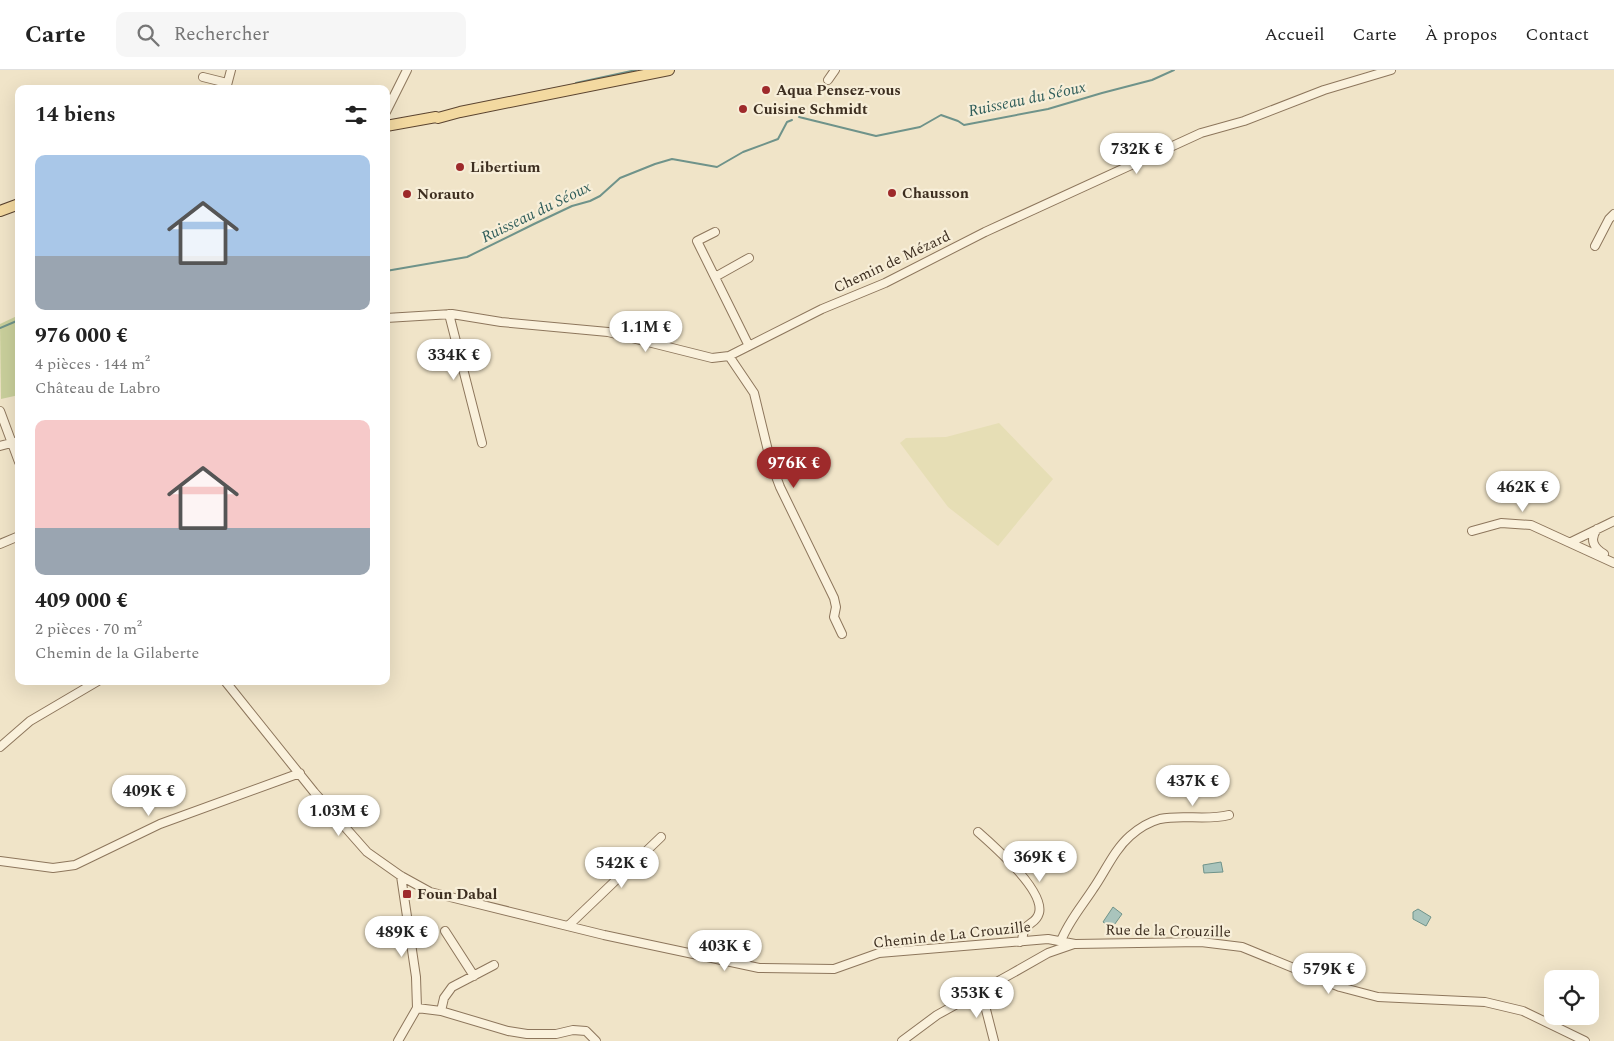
<!DOCTYPE html>
<html lang="fr">
<meta charset="utf-8">
<style>
:root{--surface:#fff;--page:#f6f6f6;--text:#222;--muted:#767676;--line:#e0e0e0;--accent:#9e2a2b}
body{margin:0;font-family:Spectral,serif;background:var(--page);color:var(--text);height:100vh;display:flex;flex-direction:column;font-size:19px;white-space:nowrap}
*{box-sizing:border-box;margin:0}
p{font-size:16px;color:var(--muted)}
.icon{flex:none;width:28px;height:28px;fill:none;stroke:currentColor;stroke-width:2;stroke-linecap:round;stroke-linejoin:round}
.map{position:relative;flex:1;overflow:hidden}
.details{position:absolute;left:15px;top:15px;width:375px;height:600px;display:flex;flex-direction:column;background:var(--surface);border-radius:10px;box-shadow:0 5px 20px #0002}
.details>*{flex:none}
.buttons{position:absolute;left:1544px;top:900px;display:grid;gap:10px}
.buttons a{display:grid;place-items:center;width:55px;height:55px;border-radius:10px;background:var(--surface);box-shadow:0 5px 20px #0002;font-size:25px}
.price{position:absolute;translate:-50% -42px;padding:0 11px;border-radius:18px;background:#fff;color:#222;font-size:16px;line-height:32px;filter:drop-shadow(0 1px 2px #0008)}
.price::after{content:'';position:absolute;left:50%;top:30px;width:15px;height:11px;margin-left:-8px;background:inherit;clip-path:polygon(0 0,100% 0,50% 100%)}
.price.active{background:var(--accent);color:#fff}
ul{padding:0;list-style:none}
li{display:grid;align-content:center;gap:10px;height:265px;padding:0 20px}
li span{display:grid;place-items:center;height:155px;border-radius:10px;color:#555}
li>.icon{margin-inline-start:auto}
span .icon{width:90px;height:90px;fill:#fffc;stroke-width:1}
li b{font-size:21px}
h2{display:flex;justify-content:space-between;align-items:center;height:60px;padding:0 20px;font-size:21px}
header{display:flex;align-items:center;gap:30px;box-sizing:border-box;height:70px;padding:0 25px;background:var(--surface);border-bottom:1px solid var(--line)}
header strong{font-size:24px}
nav{display:flex;gap:28px;margin-inline-start:auto;font-size:18px}
.search{width:350px;height:45px;background:var(--page);display:flex;align-items:center;gap:12px;box-sizing:border-box;padding:0 18px;border-radius:10px;color:var(--muted);font-size:19px}
.map>svg:first-child{display:block}
.farmland{fill:#e6deb5}
.green{fill:#c9cf9b}
.water{fill:#a9c4bc;stroke:#6f938a}
.lines{fill:none;stroke-linecap:round;stroke-linejoin:round}
.stream{stroke:#6f938a;stroke-width:2}
.minor-casing{stroke:#8d765c;stroke-width:10}
.major-casing{stroke:#5b4430;stroke-width:12}
.minor{stroke:#faf1dc;stroke-width:8}
.major{stroke:#f3d9a0;stroke-width:10}
.poi-dot{fill:#9e2a2b;stroke:#f7eed8;stroke-width:2}
.labels{text-anchor:middle;dominant-baseline:central;stroke-width:4.5;stroke-linejoin:round;paint-order:stroke}
.poi-label{font-size:15px;font-weight:bold;fill:#3d2e20;stroke:#f7eed8;text-anchor:start}
.street-label{font-size:15px;fill:#3d2e20;stroke:#f7eed8}
.water-label{font-size:16px;font-style:italic;fill:#2f5d5a;stroke:#f7eed8}
</style>
<header>
<strong>Carte</strong>
<div class="search"><svg class="icon" aria-label="search" viewBox="0 0 24 24"><circle cx="10" cy="10" r="6"/><path d="M15 15l6 6"/></svg>Rechercher</div>
<nav><a>Accueil</a><a>Carte</a><a>À propos</a><a>Contact</a></nav>
</header>
<div class="map">
<svg width="1614" height="971" viewBox="0 0 1614 971">
<rect width="100%" height="100%" fill="#f0e4c8"/>
<path class="farmland" d="M 999,353 L 1053,409 L 998,476 L 948,437 L 900,373 L 906,368 L 946,367 Z"/>
<path class="green" d="M 19,245 L 19,325 L 1,329 L 0,254 Z"/>
<path class="water" d="M 1221,792 L 1223,802 L 1204,803 L 1203,795 Z
M 1113,837 L 1122,844 L 1112,858 L 1103,852 Z
M 1418,839 L 1431,847 L 1426,856 L 1413,849 L 1413,842 Z"/>
<g class="lines">
<path class="stream" d="M 576,13 L 636,0
M 799,47 L 876,66 L 920,57 L 941,45 L 958,51 L 964,55 L 1048,39 L 1102,23 L 1152,10 L 1174,0
M 386,201 L 467,187 L 534,154 L 572,136 L 590,131 L 600,126 L 620,108 L 655,94 L 672,89 L 717,97 L 743,82 L 778,69 L 787,52 L 792,50
M 0,258 L 19,250"/>
<defs>
<path id="minor" d="M 203,7 L 227,13
M 828,10 L 835,0
M 226,19 L 231,0
M 386,42 L 407,0
M 715,162 L 697,171 L 749,276
M 1595,176 L 1609,149 L 1614,144
M 715,207 L 749,188
M 449,244 L 482,373
M 386,248 L 452,244 L 501,252 L 608,262 L 712,288 L 729,286 L 822,239 L 885,213 L 985,162 L 1201,63 L 1244,51 L 1324,20 L 1391,0
M 729,286 L 754,323 L 771,393 L 780,417 L 834,528 L 836,537 L 834,547 L 842,564
M 0,341 L 19,392
M 0,376 L 19,371
M 1597,459 C 1589,470 1594,478 1604,484
M 1472,461 L 1501,453 L 1531,455 L 1614,493
M 1571,472 L 1614,451
M 0,474 L 19,466
M 225,611 L 314,722 L 367,782 L 401,806 L 430,822 L 604,865 L 759,898 L 834,899 L 879,883 L 1048,869 L 1075,874 L 1201,872 L 1242,877 L 1340,917 L 1378,927 L 1485,932 L 1523,941 L 1585,971
M 0,677 L 30,651 L 98,611
M 978,762 C 994,776 1045,821 1039,843 C 1035,857 1024,849 1022,871 L 1020,872
M 0,791 L 53,798 L 75,795 L 160,754 L 300,703
M 568,856 L 661,767
M 445,861 L 474,906
M 1061,871 C 1068,852 1082,836 1093,819 C 1105,802 1114,780 1130,766 C 1139,758 1149,752 1160,749 C 1183,744 1205,751 1229,745
M 981,920 L 994,971
M 417,938 L 441,941 L 508,961 L 527,964 L 556,964 L 573,960 L 586,961 L 596,971
M 441,941 L 444,928 L 452,917 L 494,895
M 398,971 L 417,938 L 416,907 L 401,806
M 902,971 L 937,945 L 1011,904 L 1048,883 L 1074,874"/>
<path id="major" d="M 386,56 L 436,47 L 438,48 L 460,42 L 669,0
M 0,141 L 19,134"/>
</defs>
<use href="#minor" class="minor-casing"/>
<use href="#major" class="major-casing"/>
<use href="#minor" class="minor"/>
<use href="#major" class="major"/>
</g>
<g class="poi-dot">
<circle cx="766" cy="20" r="5"/>
<circle cx="743" cy="39" r="5"/>
<circle cx="460" cy="97" r="5"/>
<circle cx="892" cy="123" r="5"/>
<circle cx="407" cy="124" r="5"/>
<rect x="402" y="819" width="10" height="10" rx="2.5"/>
</g>
<g class="labels">
<g class="poi-label">
<text x="776" y="20">Aqua Pensez-vous</text>
<text x="753" y="39">Cuisine Schmidt</text>
<text x="470" y="97">Libertium</text>
<text x="902" y="123">Chausson</text>
<text x="417" y="124">Norauto</text>
<text x="417" y="824">Foun Dabal</text>
</g>
<g class="street-label">
<text transform="translate(892 192) rotate(-25)">Chemin de Mézard</text>
<text transform="translate(1168 861) rotate(1)">Rue de la Crouzille</text>
<text transform="translate(952 865) rotate(-6)">Chemin de La Crouzille</text>
</g>
<g class="water-label">
<text transform="translate(1027 29) rotate(-12)">Ruisseau du Séoux</text>
<text transform="translate(536 142) rotate(-26)">Ruisseau du Séoux</text>
</g>
</g>
</svg>
<div class="buttons">
<a><svg class="icon" aria-label="locate" viewBox="0 0 24 24"><circle cx="12" cy="12" r="6"/><path d="M12 2v4M12 18v4M2 12h4M18 12h4"/></svg></a>
</div>
<b class="price" style="left:1137px;top:105px">732K €</b>
<b class="price" style="left:646px;top:283px">1.1M €</b>
<b class="price" style="left:454px;top:311px">334K €</b>
<b class="price active" style="left:794px;top:419px">976K €</b>
<b class="price" style="left:1523px;top:443px">462K €</b>
<b class="price" style="left:1193px;top:737px">437K €</b>
<b class="price" style="left:149px;top:747px">409K €</b>
<b class="price" style="left:339px;top:767px">1.03M €</b>
<b class="price" style="left:1040px;top:813px">369K €</b>
<b class="price" style="left:622px;top:819px">542K €</b>
<b class="price" style="left:402px;top:888px">489K €</b>
<b class="price" style="left:725px;top:902px">403K €</b>
<b class="price" style="left:1329px;top:925px">579K €</b>
<b class="price" style="left:977px;top:949px">353K €</b>
<section class="details">
<h2>14 biens<svg class="icon" aria-label="filters" viewBox="0 0 24 24"><path d="M4 7h16M4 17h16"/><circle cx="9" cy="7" r="2"/><circle cx="15" cy="17" r="2"/></svg></h2>
<ul>
<li><span style="background:linear-gradient(#a9c7e8 65%,#9aa5b1 0)"><svg class="icon" aria-label="home" viewBox="0 0 24 24"><path d="M3 11l9-7 9 7M6 9v11h12V9"/></svg></span><div><b>976 000 €</b><p>4 pièces · 144 m²</p><p>Château de Labro</p></div></li>
<li><span style="background:linear-gradient(#f6c9c9 70%,#9aa5b1 0)"><svg class="icon" aria-label="home" viewBox="0 0 24 24"><path d="M3 11l9-7 9 7M6 9v11h12V9"/></svg></span><div><b>409 000 €</b><p>2 pièces · 70 m²</p><p>Chemin de la Gilaberte</p></div></li>
</ul>
</section>
</div>
